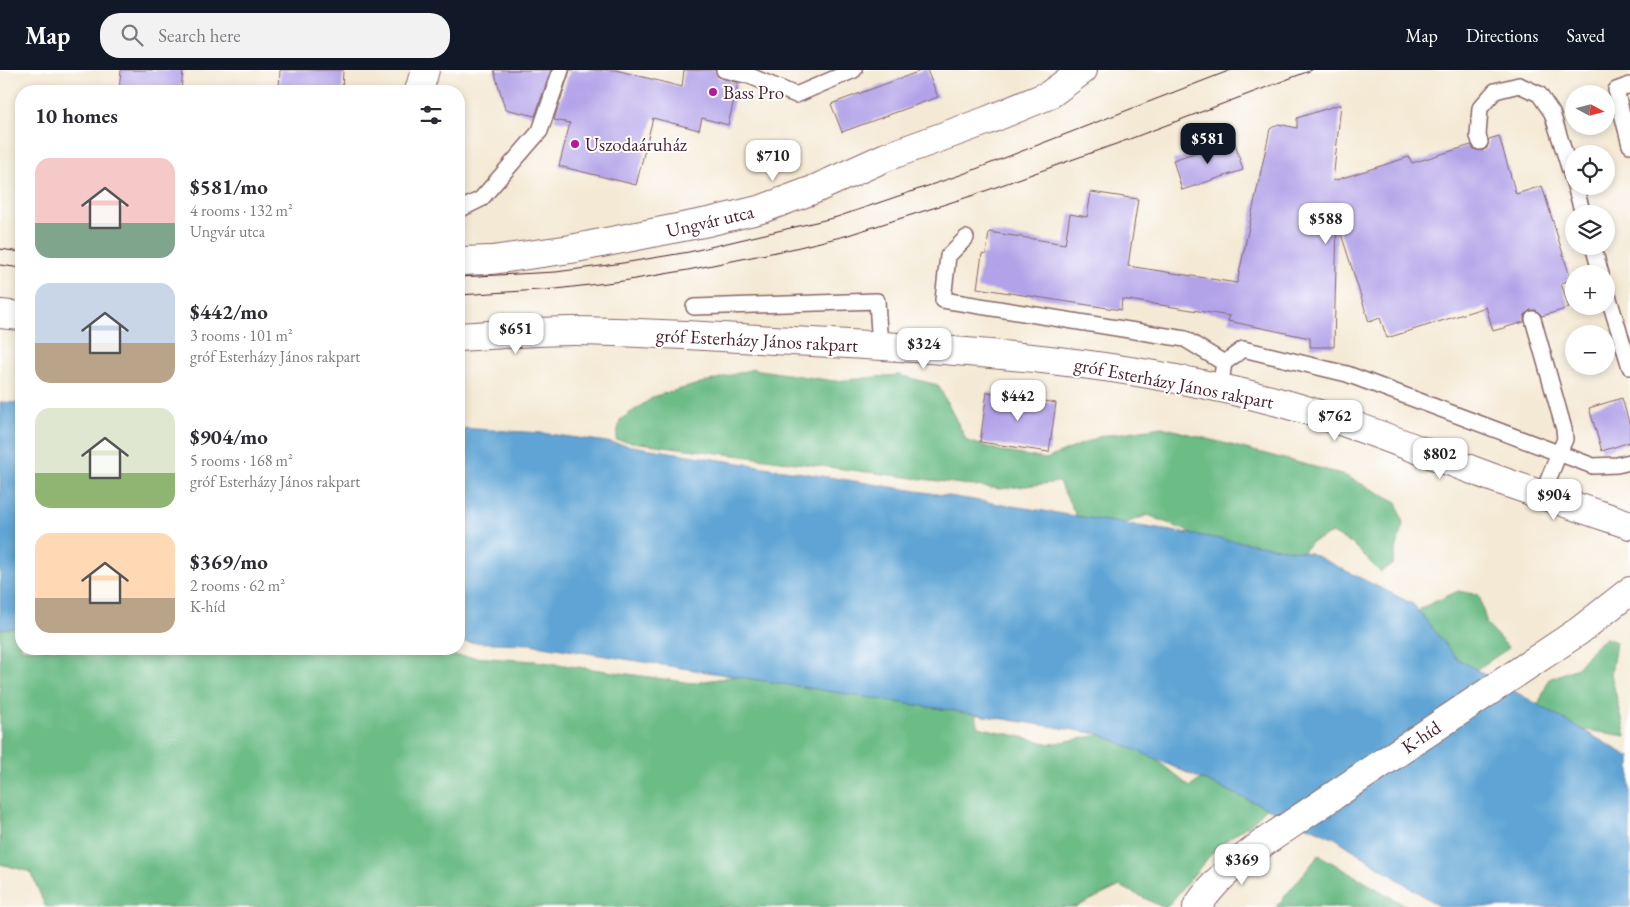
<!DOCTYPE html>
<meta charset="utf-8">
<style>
:root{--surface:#fff;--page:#f2f2f3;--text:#2b2b33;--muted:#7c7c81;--accent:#111827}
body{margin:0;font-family:"EB Garamond",serif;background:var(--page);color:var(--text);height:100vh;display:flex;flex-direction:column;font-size:19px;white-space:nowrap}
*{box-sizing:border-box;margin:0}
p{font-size:16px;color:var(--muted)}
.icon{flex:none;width:28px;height:28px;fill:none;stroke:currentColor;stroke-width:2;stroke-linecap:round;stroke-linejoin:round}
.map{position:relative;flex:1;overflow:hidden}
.side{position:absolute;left:15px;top:15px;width:450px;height:570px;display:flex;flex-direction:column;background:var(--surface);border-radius:20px;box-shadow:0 2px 8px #0003}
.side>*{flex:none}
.needle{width:32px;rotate:97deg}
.controls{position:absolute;left:1565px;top:15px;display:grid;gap:10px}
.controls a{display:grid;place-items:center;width:50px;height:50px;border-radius:50%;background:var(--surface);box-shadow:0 2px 8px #0003;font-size:25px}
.price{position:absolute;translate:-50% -42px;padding:0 11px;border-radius:10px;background:#fff;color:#222;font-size:16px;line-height:32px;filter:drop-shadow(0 1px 2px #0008)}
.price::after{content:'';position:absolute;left:50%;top:30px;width:15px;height:11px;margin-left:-8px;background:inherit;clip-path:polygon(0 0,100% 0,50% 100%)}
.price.on{background:var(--accent);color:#fff}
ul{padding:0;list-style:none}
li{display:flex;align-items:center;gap:15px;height:125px;padding:0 20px}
li span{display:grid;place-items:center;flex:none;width:140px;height:100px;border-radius:15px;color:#555}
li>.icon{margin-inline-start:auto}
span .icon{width:60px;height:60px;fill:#fffc;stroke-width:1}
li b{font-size:21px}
h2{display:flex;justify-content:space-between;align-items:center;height:60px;padding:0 20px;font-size:21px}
header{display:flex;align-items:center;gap:30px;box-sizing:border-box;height:70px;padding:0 25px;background:var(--accent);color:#fff}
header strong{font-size:24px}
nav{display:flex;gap:28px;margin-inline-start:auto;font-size:18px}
.search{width:350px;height:45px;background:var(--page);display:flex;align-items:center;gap:12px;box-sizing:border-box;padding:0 18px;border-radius:20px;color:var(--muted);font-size:19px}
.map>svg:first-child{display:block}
.forest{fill:#6cbc86;stroke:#5b6e58}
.water{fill:#5ea4d4;stroke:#546280}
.building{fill:#b2a2e8}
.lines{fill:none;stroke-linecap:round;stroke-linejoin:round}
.service-casing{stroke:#866666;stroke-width:18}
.minor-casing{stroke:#866666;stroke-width:30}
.secondary-casing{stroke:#866666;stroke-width:30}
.service{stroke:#fff;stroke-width:15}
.minor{stroke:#fff;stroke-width:28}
.secondary{stroke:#fff;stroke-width:28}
.tram{stroke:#4a1f2b;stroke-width:1}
.poi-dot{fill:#b5179e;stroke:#fff;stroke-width:2}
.labels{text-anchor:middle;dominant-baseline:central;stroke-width:4;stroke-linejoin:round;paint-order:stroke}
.poi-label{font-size:19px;fill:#4a1f2b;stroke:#fff;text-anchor:start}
.street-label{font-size:19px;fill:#4a1f2b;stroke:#fff}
</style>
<header>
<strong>Map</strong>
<div class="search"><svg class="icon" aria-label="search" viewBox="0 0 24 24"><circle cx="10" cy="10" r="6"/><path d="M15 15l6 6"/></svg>Search here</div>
<nav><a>Map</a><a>Directions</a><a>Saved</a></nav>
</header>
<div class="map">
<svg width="1630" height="837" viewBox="0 0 1630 837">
<rect width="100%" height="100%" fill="#fff"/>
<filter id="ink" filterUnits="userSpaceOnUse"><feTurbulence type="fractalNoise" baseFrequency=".02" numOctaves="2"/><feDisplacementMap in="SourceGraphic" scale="10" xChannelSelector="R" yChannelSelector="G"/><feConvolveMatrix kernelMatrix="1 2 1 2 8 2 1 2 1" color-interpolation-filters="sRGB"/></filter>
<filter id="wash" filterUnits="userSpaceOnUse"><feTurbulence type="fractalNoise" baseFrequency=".0096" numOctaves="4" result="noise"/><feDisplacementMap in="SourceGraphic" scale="20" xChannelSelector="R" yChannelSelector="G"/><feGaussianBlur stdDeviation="1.12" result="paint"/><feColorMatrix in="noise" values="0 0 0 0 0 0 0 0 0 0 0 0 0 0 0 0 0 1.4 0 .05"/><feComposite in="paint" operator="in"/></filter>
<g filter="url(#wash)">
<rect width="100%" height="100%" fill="#f4e9d4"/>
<path class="forest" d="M 753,299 L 834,311 L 898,305 L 938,315 L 967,371 L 1005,382 L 1046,389 L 1101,366 L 1162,357 L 1342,404 L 1397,432 L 1403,454 L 1392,495 L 1380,502 L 1351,473 L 1332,463 L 1312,472 L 1281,502 L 1238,499 L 1187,461 L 1148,445 L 1087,467 L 1059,412 L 1000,419 L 616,370 L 620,350 L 655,326 Z
M 1458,521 L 1479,525 L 1487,555 L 1509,578 L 1465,607 L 1411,555 L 1421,538 Z
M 0,543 L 21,548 L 21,579 L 137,579 L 144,581 L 146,579 L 345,579 L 535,591 L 692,613 L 802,596 L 965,611 L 979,657 L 1051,674 L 1121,661 L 1190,717 L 1211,702 L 1281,725 L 1250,754 L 1218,776 L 1167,837 L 1162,837 L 1120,816 L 1076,837 L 48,837 L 45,836 L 31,802 L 0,794 Z
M 1606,568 L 1616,572 L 1611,604 L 1626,666 L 1558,656 L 1537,638 L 1549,609 L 1577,598 L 1597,574 Z
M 1319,785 L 1406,836 L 1407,837 L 1276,837 Z"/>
<path class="water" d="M 0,332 L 21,333 L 21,557 L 0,559 Z
M 459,358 L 541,363 L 600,371 L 1310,483 L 1413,534 L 1456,588 L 1630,687 L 1630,837 L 1440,837 L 1335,768 L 1099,664 L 530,574 L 459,572 Z"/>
<g id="blocks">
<path class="building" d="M 121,0 L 183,0 L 181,21 L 119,21 Z
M 280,0 L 343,0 L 342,21 L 279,21 Z
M 494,0 L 551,0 L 535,46 L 505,39 Z
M 570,0 L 616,0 L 682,17 L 684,0 L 715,0 L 718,7 L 738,13 L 728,55 L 702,48 L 699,60 L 653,48 L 636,115 L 559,96 L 570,53 L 554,50 Z
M 923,0 L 927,0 L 938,27 L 842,62 L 831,34 Z
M 1341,34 L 1333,111 L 1409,87 L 1412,93 L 1471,75 L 1474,79 L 1482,81 L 1487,78 L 1489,69 L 1499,66 L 1516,124 L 1542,116 L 1571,210 L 1561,213 L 1569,238 L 1542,246 L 1536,240 L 1530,240 L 1524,246 L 1524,252 L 1493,261 L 1486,237 L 1387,268 L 1380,248 L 1369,252 L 1337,151 L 1334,277 L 1310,277 L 1310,268 L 1228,251 L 1230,246 L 1122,229 L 1121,240 L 977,218 L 982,184 L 986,185 L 989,162 L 1065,174 L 1070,144 L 1087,147 L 1091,122 L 1138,129 L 1128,196 L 1237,213 L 1270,59 L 1278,54 L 1297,58 L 1297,48 Z
M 1234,70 L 1243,100 L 1182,120 L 1173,90 Z
M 987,322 L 1056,333 L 1049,382 L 980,372 Z
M 1622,328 L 1630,356 L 1630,372 L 1602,381 L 1589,338 Z"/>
</g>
</g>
<g filter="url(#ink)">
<use href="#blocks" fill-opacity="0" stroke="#866666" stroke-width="1"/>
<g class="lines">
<defs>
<path id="service" d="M 724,0 L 750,6 L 796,25 L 854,0
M 1630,15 L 1616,20 L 1630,75
M 1480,72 L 1478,66 L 1480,38 L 1495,21 L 1519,15 L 1539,24 L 1552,43 L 1574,113
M 1575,116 L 1583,144
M 459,140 L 481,129 L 540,61 L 561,0
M 966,168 L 948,186 L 943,230 L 1185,269 L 1224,293
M 1593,176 L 1601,204
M 1606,219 L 1630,297
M 694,237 L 877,231 L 879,262 L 883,276
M 1533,249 L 1564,359 L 1565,369 L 1562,376 L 1542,425
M 1220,318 L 1224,293 L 1243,279 L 1347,304 L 1593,396 L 1617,395 L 1630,392"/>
<path id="minor" d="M 419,21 L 425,0
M 459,191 L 492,190 L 571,179 L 708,152 L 762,139 L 813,120 L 886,87 L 986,51 L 1049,25 L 1083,0
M 1197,837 C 1214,810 1238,792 1263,773 L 1579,561 L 1630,521"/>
<path id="secondary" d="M 0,244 L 21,246
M 459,267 C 497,265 535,261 573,261 C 653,262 733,268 813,272 C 969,280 1126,291 1278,332 C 1349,351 1418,380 1488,406 C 1535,423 1583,439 1630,455"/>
</defs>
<use href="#service" class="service-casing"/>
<use href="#minor" class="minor-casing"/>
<use href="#secondary" class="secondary-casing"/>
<use href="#service" class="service"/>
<use href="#minor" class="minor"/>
<use href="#secondary" class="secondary"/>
<path class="tram" d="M 0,179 L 21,182
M 0,195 L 21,198
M 459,207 L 556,202 L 623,193 L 689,182 L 837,147 L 963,104 L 1231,0
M 459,225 L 556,219 L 623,211 L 688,200 L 791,179 L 845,166 L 971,126 L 1127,70 L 1312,0"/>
</g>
</g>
<g class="poi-dot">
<circle cx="713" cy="22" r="5"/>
<circle cx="575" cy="74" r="5"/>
</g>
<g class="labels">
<g class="poi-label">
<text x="723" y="22">Bass Pro</text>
<text x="585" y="74">Uszodaáruház</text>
</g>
<g class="street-label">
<text transform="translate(710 151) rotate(-13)">Ungvár utca</text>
<text transform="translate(757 270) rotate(3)">gróf Esterházy János rakpart</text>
<text transform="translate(1174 313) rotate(11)">gróf Esterházy János rakpart</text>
<text transform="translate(1421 667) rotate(-34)">K-híd</text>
</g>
</g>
</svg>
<div class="controls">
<a><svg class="needle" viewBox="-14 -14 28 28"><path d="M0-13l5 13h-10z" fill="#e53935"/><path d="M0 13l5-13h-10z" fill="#7c7c81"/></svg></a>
<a><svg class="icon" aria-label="locate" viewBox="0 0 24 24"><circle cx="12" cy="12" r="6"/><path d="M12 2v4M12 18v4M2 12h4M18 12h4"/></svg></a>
<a><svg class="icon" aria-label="layers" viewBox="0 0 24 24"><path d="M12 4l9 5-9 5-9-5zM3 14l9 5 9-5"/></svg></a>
<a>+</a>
<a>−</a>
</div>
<b class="price on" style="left:1208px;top:95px">$581</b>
<b class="price" style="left:773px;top:112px">$710</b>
<b class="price" style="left:1326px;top:175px">$588</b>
<b class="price" style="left:516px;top:285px">$651</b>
<b class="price" style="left:924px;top:300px">$324</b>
<b class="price" style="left:1018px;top:352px">$442</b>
<b class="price" style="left:1335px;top:372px">$762</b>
<b class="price" style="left:1440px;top:410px">$802</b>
<b class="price" style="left:1554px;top:451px">$904</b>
<b class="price" style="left:1242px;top:816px">$369</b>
<section class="side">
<h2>10 homes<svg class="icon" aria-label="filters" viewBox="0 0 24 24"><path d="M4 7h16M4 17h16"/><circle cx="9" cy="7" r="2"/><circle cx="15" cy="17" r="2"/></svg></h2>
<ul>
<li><span style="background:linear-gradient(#f6c9c9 65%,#7fa58c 0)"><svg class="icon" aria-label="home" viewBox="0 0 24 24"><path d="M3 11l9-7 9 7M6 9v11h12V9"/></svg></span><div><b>$581/mo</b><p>4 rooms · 132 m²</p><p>Ungvár utca</p></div></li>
<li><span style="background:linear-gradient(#c9d6e8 60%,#b9a48a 0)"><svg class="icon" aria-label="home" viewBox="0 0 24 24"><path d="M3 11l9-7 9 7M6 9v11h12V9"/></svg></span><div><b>$442/mo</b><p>3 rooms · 101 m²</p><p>gróf Esterházy János rakpart</p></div></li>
<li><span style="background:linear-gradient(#dfe7d0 65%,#8fb573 0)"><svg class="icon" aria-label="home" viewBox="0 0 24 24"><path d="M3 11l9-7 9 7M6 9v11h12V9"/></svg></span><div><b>$904/mo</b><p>5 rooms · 168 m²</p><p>gróf Esterházy János rakpart</p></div></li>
<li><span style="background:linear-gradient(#ffd9b3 65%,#b9a48a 0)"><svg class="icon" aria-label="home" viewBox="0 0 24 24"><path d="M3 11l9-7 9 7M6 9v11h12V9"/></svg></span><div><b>$369/mo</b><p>2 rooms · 62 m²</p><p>K-híd</p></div></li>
</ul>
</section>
</div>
